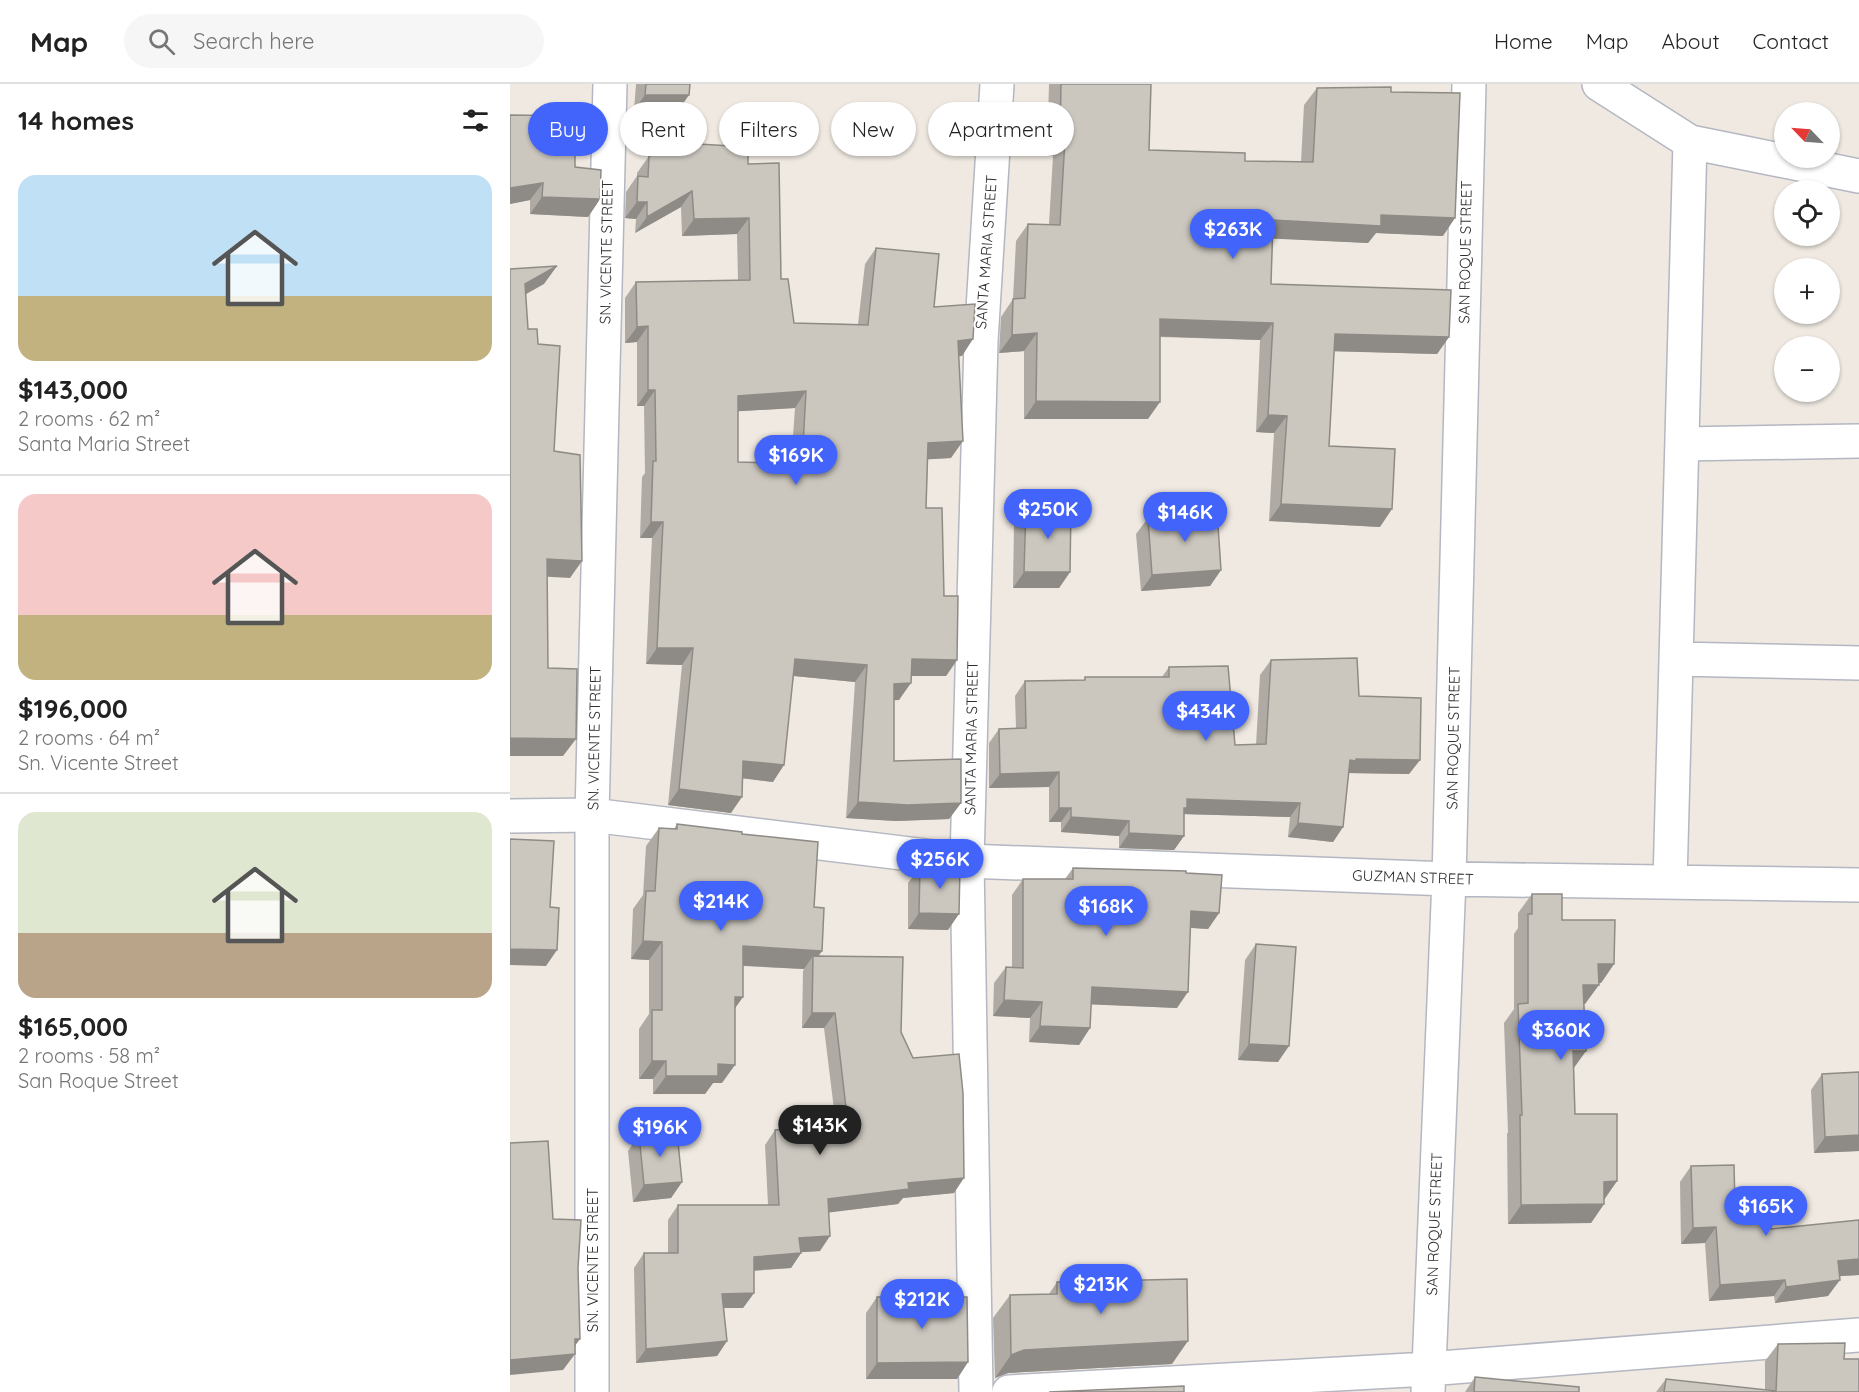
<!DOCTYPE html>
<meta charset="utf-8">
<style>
:root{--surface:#fff;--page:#f6f6f6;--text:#222;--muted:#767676;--line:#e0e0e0;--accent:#4264fb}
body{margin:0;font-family:Quicksand,sans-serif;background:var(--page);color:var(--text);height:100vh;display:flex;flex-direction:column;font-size:22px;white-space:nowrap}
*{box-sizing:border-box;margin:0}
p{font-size:20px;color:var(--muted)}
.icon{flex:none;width:33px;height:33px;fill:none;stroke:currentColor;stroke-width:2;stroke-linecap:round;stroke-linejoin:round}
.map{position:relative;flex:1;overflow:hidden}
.side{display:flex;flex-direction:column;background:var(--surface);width:510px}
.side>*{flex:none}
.banner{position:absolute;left:18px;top:18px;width:570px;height:54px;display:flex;gap:12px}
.needle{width:39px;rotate:295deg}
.controls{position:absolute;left:1264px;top:18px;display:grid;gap:12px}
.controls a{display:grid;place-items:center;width:66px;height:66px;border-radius:50%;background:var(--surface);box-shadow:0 2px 4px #0004;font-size:30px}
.price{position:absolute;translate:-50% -51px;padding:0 14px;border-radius:21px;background:var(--accent);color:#fff;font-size:20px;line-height:39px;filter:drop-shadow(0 2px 3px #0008)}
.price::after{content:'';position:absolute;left:50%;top:36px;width:18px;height:14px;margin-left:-9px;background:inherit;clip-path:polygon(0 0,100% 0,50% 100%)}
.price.on{background:#222;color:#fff}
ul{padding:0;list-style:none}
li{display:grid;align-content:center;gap:12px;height:318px;padding:0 18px}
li+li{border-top:2px solid var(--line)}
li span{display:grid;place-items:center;height:186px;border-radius:18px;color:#555}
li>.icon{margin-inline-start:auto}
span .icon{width:108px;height:108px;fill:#fffc;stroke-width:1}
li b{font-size:26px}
h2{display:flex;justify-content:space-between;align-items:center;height:72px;padding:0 18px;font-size:26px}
.chip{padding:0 21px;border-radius:27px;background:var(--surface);box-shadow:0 2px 4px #0004;font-size:21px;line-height:54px}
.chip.on{background:var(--accent);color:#fff}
header{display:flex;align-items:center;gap:36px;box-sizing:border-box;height:84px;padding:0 30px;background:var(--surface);border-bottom:2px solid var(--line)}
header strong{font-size:28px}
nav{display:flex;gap:33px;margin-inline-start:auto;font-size:21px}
.search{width:420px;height:54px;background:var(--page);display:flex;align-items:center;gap:15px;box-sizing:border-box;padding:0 21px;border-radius:33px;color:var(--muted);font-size:22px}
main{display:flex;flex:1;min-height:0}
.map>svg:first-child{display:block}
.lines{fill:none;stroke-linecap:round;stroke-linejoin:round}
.minor-casing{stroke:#b4b7c1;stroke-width:36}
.minor{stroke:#fff;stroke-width:33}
.wall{fill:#afaba4;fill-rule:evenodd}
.shaded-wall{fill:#8e8b86}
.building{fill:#cbc7bf;stroke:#8e8b86;stroke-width:1.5;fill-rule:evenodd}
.labels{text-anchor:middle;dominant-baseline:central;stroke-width:4.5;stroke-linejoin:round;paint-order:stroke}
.street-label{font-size:15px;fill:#2e2e2e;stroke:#fff}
</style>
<header>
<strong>Map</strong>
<div class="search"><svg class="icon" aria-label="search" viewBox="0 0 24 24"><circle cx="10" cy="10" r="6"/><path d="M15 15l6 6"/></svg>Search here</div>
<nav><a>Home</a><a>Map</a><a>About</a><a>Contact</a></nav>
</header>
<main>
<section class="side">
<h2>14 homes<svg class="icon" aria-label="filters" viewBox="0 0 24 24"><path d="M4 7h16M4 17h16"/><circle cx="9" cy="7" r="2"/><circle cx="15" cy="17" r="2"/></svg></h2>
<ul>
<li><span style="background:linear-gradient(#bfe0f5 65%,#c2b280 0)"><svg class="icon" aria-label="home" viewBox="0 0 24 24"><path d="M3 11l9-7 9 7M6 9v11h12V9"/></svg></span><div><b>$143,000</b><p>2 rooms · 62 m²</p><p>Santa Maria Street</p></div></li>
<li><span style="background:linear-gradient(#f6c9c9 65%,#c2b280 0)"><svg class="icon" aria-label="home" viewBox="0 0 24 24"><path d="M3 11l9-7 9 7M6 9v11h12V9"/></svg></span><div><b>$196,000</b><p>2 rooms · 64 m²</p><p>Sn. Vicente Street</p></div></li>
<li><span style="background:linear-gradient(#dfe7d0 65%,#b9a48a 0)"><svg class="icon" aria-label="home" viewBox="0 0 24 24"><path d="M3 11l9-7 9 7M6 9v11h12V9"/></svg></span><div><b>$165,000</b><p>2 rooms · 58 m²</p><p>San Roque Street</p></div></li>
</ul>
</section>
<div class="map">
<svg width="1349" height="1308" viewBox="0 0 1349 1308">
<rect width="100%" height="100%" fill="#efe9e1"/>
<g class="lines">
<defs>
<path id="minor" d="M 1089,0 L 1180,58 L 1349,92
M 1172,360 L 1349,357
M 1166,575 L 1349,579
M 0,732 L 82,731 L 457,777 L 939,795 L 1349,801
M 1160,798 L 1180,58
M 82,1308 L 82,731 L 100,0
M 466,1308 L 457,777 L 471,257 L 487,0
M 499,1308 L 918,1285 L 1349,1251
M 918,1308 L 939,795 L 959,0"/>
</defs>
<use href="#minor" class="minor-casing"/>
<use href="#minor" class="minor"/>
</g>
<path class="wall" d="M 126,0 L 180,0 L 168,27 L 124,26 Z
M 539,0 L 641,0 L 639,66 L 735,77 L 791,78 L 794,21 L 807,4 L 881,8 L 933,152 L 866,149 L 858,159 L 763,154 L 761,200 L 939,253 L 927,270 L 824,267 L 819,362 L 870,443 L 759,437 L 764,349 L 746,348 L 750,256 L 650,253 L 638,335 L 514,335 L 514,267 L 489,269 L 491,233 L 503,215 L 506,157 L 518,140 L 539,140 L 543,72 L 537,72 Z
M 0,31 L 65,83 L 90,115 L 78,133 L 20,130 L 20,116 L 0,120 Z
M 139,72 L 238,80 L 284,239 L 348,240 L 355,180 L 366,164 L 424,223 L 452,272 L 449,272 L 441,374 L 418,375 L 416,424 L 447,576 L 436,592 L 401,592 L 389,616 L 384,616 L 384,677 L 451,719 L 439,735 L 386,737 L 336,734 L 345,598 L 284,592 L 263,698 L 233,694 L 221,729 L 158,721 L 172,581 L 136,580 L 142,454 L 130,454 L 132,393 L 135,389 L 134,322 L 127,322 L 127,258 L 115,259 L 115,214 L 126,198 L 228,196 L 227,150 L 172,152 L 171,123 L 125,149 L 126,135 L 115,134 L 116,108 L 127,92 L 127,89 ZM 285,324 L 281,380 L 228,378 L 228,327 Z
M 516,423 L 560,488 L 549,504 L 503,504 L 504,439 Z
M 638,434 L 711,486 L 700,502 L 631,507 L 626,450 Z
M 761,576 L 849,612 L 910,676 L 899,690 L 839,689 L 833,743 L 823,758 L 778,753 L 780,733 L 674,730 L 674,752 L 664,766 L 609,764 L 609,752 L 551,748 L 551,738 L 539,738 L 539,703 L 479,704 L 479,659 L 489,645 L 506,644 L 505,612 L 515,597 L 574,596 L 575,593 L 652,593 L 659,583 L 725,661 L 746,661 L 750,591 Z
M 167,740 L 232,750 L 304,823 L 312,867 L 308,872 L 391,948 L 444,1109 L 393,1114 L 388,1120 L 319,1128 L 310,1167 L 291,1168 L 291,1169 L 281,1184 L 244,1187 L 244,1209 L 233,1224 L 214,1224 L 217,1257 L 207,1272 L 126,1279 L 124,1184 L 134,1169 L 158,1169 L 158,1136 L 168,1121 L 258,1121 L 255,1061 L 265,1046 L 326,1042 L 314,944 L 292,944 L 293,887 L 294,885 L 233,882 L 233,913 L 225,924 L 212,999 L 203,999 L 195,1010 L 143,1010 L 143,995 L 129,995 L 129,945 L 139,930 L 139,876 L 121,875 L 123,825 L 133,811 L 136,762 L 149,744 L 164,745 Z
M 410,783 L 438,846 L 398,845 L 398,799 Z
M 563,784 L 676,789 L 709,829 L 698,845 L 681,844 L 667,924 L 581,920 L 580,944 L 569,961 L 519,958 L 520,934 L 483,932 L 484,899 L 496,883 L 502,883 L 502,811 L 513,795 L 555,795 Z
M 1022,810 L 1104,880 L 1091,899 L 1088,899 L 1075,920 L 1074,920 L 1076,967 L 1064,984 L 1065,1030 L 1107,1097 L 1094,1116 L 1094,1120 L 1081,1139 L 998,1140 L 997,1050 L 998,1048 L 994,939 L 1004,925 L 1004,850 L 1008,844 L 1008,829 Z
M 746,860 L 768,978 L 728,976 L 735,876 Z
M 1312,990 L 1349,1067 L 1304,1069 L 1301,1006 Z
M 129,1051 L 172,1098 L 161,1114 L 123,1118 L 118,1067 Z
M 1181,1082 L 1225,1121 L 1261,1145 L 1349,1136 L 1349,1191 L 1329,1192 L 1318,1212 L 1265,1219 L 1264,1212 L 1199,1217 L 1195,1159 L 1171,1160 L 1170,1098 Z
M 547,1198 L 662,1280 L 498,1289 L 485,1294 L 483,1234 L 500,1211 L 539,1210 Z
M 367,1213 L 458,1278 L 447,1295 L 356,1295 L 356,1229 Z
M 1268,1260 L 1334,1275 L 1349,1308 L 1146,1308 L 1156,1295 L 1255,1306 L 1255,1277 Z
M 965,1293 L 1069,1308 L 955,1308 Z"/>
<path class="shaded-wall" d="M 135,11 L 179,11 L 168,27 L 124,26 Z
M 550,55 L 555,55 L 543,72 L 537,72 Z
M 33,99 L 20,116 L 0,120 L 0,104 Z
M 182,107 L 171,123 L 125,149 L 137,133 Z
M 32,113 L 90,115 L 78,133 L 20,130 Z
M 127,118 L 137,118 L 126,135 L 115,134 Z
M 871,131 L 945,134 L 933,152 L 866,149 L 858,159 L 751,154 L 763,136 Z
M 239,134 L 227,150 L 172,152 L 184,135 Z
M 47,182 L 34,200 L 2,218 L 15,200 Z
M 650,235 L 763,239 L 750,256 L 638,252 Z
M 138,242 L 127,258 L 115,259 L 127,243 Z
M 527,249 L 514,267 L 489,269 L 502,251 Z
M 825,250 L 939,253 L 927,270 L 813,267 Z
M 463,255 L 452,272 L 436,273 L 448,257 Z
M 138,306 L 145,306 L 134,322 L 127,322 Z
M 296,307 L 285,324 L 216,328 L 228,312 Z
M 526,317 L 650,318 L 638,335 L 514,335 Z
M 758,331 L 777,332 L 764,349 L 746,348 Z
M 453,357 L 441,374 L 407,376 L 418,359 Z
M 771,420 L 882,425 L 870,443 L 759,437 Z
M 141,438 L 153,438 L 142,454 L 130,454 Z
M 37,475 L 72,477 L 60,494 L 25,492 Z
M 711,486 L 700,502 L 631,507 L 642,491 Z
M 514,488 L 560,488 L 549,504 L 503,504 Z
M 147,564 L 183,564 L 172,581 L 136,580 Z
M 285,575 L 357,581 L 345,598 L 274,591 Z
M 402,575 L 447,576 L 436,592 L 390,592 Z
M 401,599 L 389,616 L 373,617 L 384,600 Z
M 0,654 L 66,655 L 53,672 L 0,672 Z
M 846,675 L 910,676 L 899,690 L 837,689 L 840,676 Z
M 233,677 L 274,681 L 263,698 L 222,693 Z
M 549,688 L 539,703 L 479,704 L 490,690 Z
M 169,705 L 232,713 L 221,729 L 158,721 Z
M 677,715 L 790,719 L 780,733 L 670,730 Z
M 348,718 L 451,719 L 439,735 L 386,737 L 336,734 Z
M 549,724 L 561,724 L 551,738 L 539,738 Z
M 561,733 L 619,737 L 609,752 L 551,748 Z
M 788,739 L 833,743 L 823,758 L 778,753 Z
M 619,749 L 674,752 L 664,766 L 609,764 Z
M 681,827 L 709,829 L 698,845 L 670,843 Z
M 409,829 L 449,830 L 438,846 L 398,845 Z
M 133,857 L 152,858 L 139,876 L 121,875 Z
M 233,862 L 312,867 L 303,880 L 303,872 L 294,885 L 220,881 Z
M 0,865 L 47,866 L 36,882 L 0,881 Z
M 1088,880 L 1104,880 L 1091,899 L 1075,899 Z
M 1073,901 L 1089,901 L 1075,920 L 1060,920 Z
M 582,903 L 678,908 L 667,924 L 571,920 Z
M 225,913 L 233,913 L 220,931 Z
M 494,916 L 532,918 L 520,934 L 483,932 Z
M 302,929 L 325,929 L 314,944 L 292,944 Z
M 530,942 L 580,944 L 569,961 L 519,958 Z
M 739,960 L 779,962 L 768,978 L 728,976 Z
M 1063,967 L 1076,967 L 1062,986 Z
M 142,977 L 156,977 L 143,995 L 129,995 Z
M 208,980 L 225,981 L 212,999 L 203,999 L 195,1010 L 143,1010 L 156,992 Z
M 1349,1051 L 1349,1067 L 1304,1069 L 1315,1053 Z
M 454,1094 L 444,1109 L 393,1114 L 388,1120 L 307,1130 L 318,1115 L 398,1099 Z
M 1107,1097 L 1093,1117 L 1094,1098 Z
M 172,1098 L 161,1114 L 123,1118 L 134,1101 Z
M 1094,1120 L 1081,1139 L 998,1140 L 1011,1121 Z
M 1206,1143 L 1195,1159 L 1171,1160 L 1183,1144 Z
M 320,1152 L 310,1167 L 279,1169 L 289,1154 Z
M 291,1169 L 281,1184 L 233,1187 L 244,1173 Z
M 1349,1175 L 1349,1191 L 1316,1193 L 1328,1177 Z
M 1275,1196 L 1264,1212 L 1199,1217 L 1210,1201 Z
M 1330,1196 L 1318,1212 L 1265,1219 L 1276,1203 Z
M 244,1209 L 233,1224 L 202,1224 L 212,1210 Z
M 65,1255 L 70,1255 L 59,1270 L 65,1270 L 53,1286 L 0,1291 L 0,1276 Z
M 217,1257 L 207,1272 L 126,1279 L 136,1265 Z
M 678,1257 L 662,1280 L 498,1289 L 485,1294 L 501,1271 L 514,1266 Z
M 458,1278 L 447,1295 L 356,1295 L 367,1279 Z"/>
<path class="building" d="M 136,0 L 180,0 L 179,11 L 135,11 Z
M 551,0 L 641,0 L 639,66 L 735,69 L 735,77 L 803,78 L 807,4 L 881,3 L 881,8 L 950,9 L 945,134 L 871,131 L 871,142 L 763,136 L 761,200 L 941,206 L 939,253 L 825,250 L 819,362 L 885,365 L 882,425 L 771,420 L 777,332 L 758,331 L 763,239 L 650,235 L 650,318 L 526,317 L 527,249 L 502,251 L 503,215 L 515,214 L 518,140 L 550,141 L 555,55 L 550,55 Z
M 0,31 L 65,32 L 65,83 L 91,86 L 90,115 L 32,113 L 33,99 L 0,104 Z
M 188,60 L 238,63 L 238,80 L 269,79 L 271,195 L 278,195 L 284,239 L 358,241 L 366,164 L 429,170 L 424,223 L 465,220 L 463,255 L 448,257 L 453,357 L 418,359 L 416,424 L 432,424 L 434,512 L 448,512 L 447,576 L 402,575 L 401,599 L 384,600 L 384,677 L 451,675 L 451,719 L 398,721 L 348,718 L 357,581 L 285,575 L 274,681 L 233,677 L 232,713 L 169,705 L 183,564 L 147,564 L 153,438 L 141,438 L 143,377 L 146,377 L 145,306 L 138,306 L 138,242 L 127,243 L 126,198 L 240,196 L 239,134 L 184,135 L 182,107 L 137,133 L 137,118 L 127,118 L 128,92 L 138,93 L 139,72 ZM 296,307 L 292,380 L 228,378 L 228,312 Z
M 47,182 L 15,200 L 18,245 L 27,245 L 28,260 L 50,262 L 44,367 L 70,371 L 72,477 L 37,475 L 38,584 L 67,585 L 66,655 L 0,654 L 0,185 Z
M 516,423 L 561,423 L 560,488 L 514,488 Z
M 707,427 L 711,486 L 642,491 L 638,434 Z
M 847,574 L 849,612 L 911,614 L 910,676 L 846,675 L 846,677 L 840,676 L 833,743 L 788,739 L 790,719 L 677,715 L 677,724 L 674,724 L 674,752 L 619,749 L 619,737 L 561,733 L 561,724 L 549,724 L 549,688 L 490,690 L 489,645 L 516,644 L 515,597 L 575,596 L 575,593 L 659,593 L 659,583 L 718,582 L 725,661 L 756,660 L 761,576 Z
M 167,740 L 232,748 L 232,750 L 308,758 L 304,823 L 314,824 L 312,867 L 233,862 L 233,913 L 225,913 L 225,981 L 208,980 L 208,992 L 156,992 L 156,977 L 142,977 L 142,926 L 152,926 L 152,858 L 133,857 L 136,807 L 145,807 L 149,744 L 167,745 Z
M 0,755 L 44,757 L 40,823 L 49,824 L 47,866 L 0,865 Z
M 410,783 L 450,783 L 449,830 L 409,829 Z
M 563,784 L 676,787 L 676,789 L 712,791 L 709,829 L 681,827 L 678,908 L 582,903 L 580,944 L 530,942 L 532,918 L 494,916 L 496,883 L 513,884 L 513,795 L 563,795 Z
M 1022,810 L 1052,810 L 1052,836 L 1105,836 L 1104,880 L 1088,880 L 1089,901 L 1073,901 L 1076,967 L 1063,967 L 1065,1030 L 1107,1030 L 1107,1097 L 1094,1098 L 1094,1120 L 1011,1121 L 1010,1031 L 1012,1031 L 1008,920 L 1018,919 L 1018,830 L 1022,830 Z
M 746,860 L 786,863 L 779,962 L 739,960 Z
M 303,872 L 393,873 L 391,948 L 403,974 L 449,970 L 453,1009 L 454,1094 L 398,1099 L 399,1105 L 318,1115 L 320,1152 L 289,1154 L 291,1169 L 244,1173 L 244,1209 L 212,1210 L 217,1257 L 136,1265 L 134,1169 L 168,1169 L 168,1121 L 269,1121 L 265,1046 L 338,1041 L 325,929 L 302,929 Z
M 1349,988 L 1349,1051 L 1315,1053 L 1312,990 Z
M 167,1048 L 172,1098 L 134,1101 L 129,1051 Z
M 38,1057 L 43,1135 L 71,1136 L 68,1184 L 70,1255 L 65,1255 L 65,1270 L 0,1276 L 0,1059 Z
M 1224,1081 L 1225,1121 L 1259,1119 L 1261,1145 L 1349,1136 L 1349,1175 L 1328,1177 L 1330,1196 L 1276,1203 L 1275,1196 L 1210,1201 L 1206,1143 L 1183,1144 L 1181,1082 Z
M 677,1195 L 678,1257 L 514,1266 L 501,1271 L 500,1211 L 547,1210 L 547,1198 Z
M 367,1213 L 457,1213 L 458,1278 L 367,1279 Z
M 1335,1259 L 1334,1275 L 1349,1275 L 1349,1308 L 1154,1308 L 1156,1295 L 1266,1307 L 1268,1260 Z
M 965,1293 L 1069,1303 L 1069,1308 L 964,1308 Z
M 674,1302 L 674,1308 L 539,1308 Z"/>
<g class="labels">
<g class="street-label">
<text transform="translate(96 168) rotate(-89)">SN. VICENTE STREET</text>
<text transform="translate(476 168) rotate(-86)">SANTA MARIA STREET</text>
<text transform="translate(955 168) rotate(-89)">SAN ROQUE STREET</text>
<text transform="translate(84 654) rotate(-89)">SN. VICENTE STREET</text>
<text transform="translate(461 654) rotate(-89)">SANTA MARIA STREET</text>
<text transform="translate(943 654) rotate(-89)">SAN ROQUE STREET</text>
<text transform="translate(903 793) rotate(2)">GUZMAN STREET</text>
<text transform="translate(924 1140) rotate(-88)">SAN ROQUE STREET</text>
<text transform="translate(82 1176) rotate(-90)">SN. VICENTE STREET</text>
</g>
</g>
</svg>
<div class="controls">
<a><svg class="needle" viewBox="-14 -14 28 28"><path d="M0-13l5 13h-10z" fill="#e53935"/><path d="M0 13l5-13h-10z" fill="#767676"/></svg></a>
<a><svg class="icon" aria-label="locate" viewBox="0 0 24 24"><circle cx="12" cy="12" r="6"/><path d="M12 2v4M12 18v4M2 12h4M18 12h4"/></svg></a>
<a>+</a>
<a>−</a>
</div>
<b class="price" style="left:723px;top:176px">$263K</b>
<b class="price" style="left:286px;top:402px">$169K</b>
<b class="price" style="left:538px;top:456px">$250K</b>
<b class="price" style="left:675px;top:459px">$146K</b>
<b class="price" style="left:696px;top:658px">$434K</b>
<b class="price" style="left:430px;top:806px">$256K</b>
<b class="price" style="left:211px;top:848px">$214K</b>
<b class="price" style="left:596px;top:853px">$168K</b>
<b class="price" style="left:1051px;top:977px">$360K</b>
<b class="price on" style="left:310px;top:1072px">$143K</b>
<b class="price" style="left:150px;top:1074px">$196K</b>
<b class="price" style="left:1256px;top:1153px">$165K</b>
<b class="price" style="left:591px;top:1231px">$213K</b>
<b class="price" style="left:412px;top:1246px">$212K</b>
<div class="banner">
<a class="chip on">Buy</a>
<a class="chip">Rent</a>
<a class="chip">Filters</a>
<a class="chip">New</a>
<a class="chip">Apartment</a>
</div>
</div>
</main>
